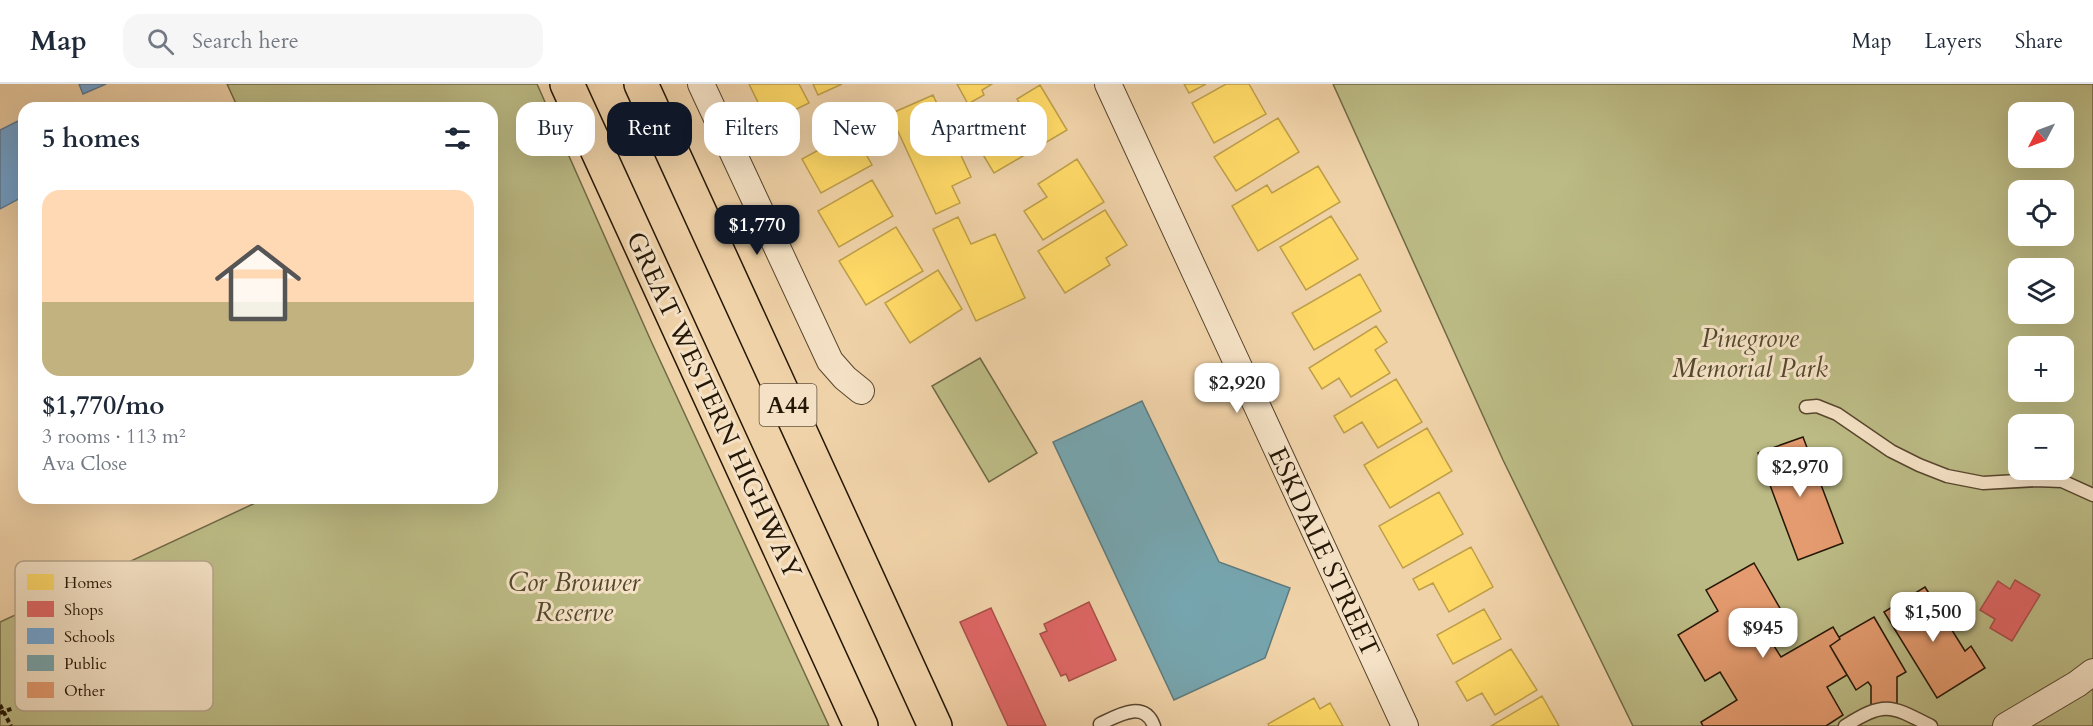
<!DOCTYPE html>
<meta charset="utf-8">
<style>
:root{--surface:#fff;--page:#f6f6f7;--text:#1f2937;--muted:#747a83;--line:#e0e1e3;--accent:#111827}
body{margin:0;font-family:Cardo,serif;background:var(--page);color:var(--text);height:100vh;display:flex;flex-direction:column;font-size:22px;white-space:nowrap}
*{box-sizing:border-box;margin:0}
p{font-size:20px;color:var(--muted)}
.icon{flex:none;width:33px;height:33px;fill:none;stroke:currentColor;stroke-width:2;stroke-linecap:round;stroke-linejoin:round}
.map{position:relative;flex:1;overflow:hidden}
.drawer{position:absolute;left:18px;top:18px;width:480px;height:402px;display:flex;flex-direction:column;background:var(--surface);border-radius:18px;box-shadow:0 6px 24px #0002}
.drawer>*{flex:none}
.hud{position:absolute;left:516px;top:18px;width:570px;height:54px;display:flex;gap:12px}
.needle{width:39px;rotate:229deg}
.tools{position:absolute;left:2008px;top:18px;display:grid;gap:12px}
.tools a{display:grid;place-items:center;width:66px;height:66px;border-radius:12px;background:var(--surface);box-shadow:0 6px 24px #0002;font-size:30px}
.price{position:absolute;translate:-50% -51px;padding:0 14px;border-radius:12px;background:#fff;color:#222;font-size:20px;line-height:39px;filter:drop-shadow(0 2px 3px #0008)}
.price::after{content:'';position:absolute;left:50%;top:36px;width:18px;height:14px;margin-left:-9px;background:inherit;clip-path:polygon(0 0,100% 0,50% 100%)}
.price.on{background:var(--accent);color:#fff}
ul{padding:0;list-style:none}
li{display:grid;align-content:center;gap:12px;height:318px;padding:0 24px}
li+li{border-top:2px solid var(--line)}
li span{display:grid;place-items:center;height:186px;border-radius:18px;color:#555}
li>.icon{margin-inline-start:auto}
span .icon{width:108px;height:108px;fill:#fffc;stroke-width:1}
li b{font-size:26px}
h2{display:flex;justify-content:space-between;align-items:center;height:72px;padding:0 24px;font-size:26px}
.pill{padding:0 21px;border-radius:18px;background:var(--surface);box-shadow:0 6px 24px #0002;font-size:21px;line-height:54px}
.pill.on{background:var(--accent);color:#fff}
header{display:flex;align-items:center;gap:36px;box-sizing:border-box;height:84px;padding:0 30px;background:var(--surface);border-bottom:2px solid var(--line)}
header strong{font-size:28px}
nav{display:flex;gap:33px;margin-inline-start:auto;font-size:21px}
.search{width:420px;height:54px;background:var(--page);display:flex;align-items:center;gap:15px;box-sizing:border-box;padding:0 21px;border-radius:18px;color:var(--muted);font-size:22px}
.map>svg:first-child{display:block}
.green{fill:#bcbb85;stroke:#706946;stroke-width:1.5;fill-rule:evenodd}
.homes{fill:#ffd966;stroke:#be9f49;stroke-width:1.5}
.shops{fill:#e06666;stroke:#a84e49;stroke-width:1.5}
.schools{fill:#6fa8dc;stroke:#597c9c;stroke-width:1.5}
.public{fill:#76a5af;stroke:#5e7a7c;stroke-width:1.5}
.building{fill:#e49b6f;stroke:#251706;stroke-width:1.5}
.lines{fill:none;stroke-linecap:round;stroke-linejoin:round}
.service-casing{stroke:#58462e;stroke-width:15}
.minor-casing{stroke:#58462e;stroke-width:28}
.trunk-casing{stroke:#251706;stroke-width:36}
.path{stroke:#251706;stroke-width:4;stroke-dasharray:4.5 3;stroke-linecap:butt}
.service{stroke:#f5e2c6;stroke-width:12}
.minor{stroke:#f5e2c6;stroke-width:26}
.trunk{stroke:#f0d2a8;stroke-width:33}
.labels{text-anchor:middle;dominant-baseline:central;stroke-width:6;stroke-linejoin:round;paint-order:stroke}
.shield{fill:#f5e2c6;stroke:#635440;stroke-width:1.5}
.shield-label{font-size:24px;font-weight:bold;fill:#251706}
.park-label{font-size:26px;font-style:italic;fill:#52482c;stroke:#f5e2c6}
.street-label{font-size:26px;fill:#251706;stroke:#f5e2c6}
.key{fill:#f5e2c6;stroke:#b7a58c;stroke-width:1.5}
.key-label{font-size:16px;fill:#251706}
</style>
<header>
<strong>Map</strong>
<div class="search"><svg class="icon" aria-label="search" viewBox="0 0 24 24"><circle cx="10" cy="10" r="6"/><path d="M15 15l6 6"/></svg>Search here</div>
<nav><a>Map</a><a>Layers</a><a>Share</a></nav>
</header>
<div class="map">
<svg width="2093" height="642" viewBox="0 0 2093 642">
<rect width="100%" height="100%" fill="#f0d2a8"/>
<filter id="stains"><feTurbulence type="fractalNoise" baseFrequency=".00333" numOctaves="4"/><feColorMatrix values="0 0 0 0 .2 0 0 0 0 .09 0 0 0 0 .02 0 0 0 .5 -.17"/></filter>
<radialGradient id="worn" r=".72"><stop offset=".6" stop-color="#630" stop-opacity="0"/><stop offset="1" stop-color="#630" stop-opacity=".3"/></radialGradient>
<path class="green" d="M 227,0 L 537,0 L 651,257 L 829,642 L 0,642 L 0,538 L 266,414 L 492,414 L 492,24 L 238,24 Z
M 1333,0 L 2093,0 L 2093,642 L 1633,642 L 1503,376 ZM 2019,28 L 2064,28 L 2064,74 L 2019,74 ZM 2019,106 L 2064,106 L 2064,152 L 2019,152 ZM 2019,184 L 2064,184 L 2064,230 L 2019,230 ZM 2019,262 L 2064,262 L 2064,308 L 2019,308 ZM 2019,340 L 2064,340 L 2064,386 L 2019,386 Z
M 980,274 L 1037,369 L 989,398 L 932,302 Z"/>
<path class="homes" d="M 749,0 L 799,0 L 809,19 L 768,39 Z
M 813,0 L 842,0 L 818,11 Z
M 957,0 L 992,0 L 982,6 L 984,11 L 968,20 Z
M 1184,0 L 1206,0 L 1189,9 Z
M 1226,0 L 1249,0 L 1266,30 L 1214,59 L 1192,19 Z
M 1040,1 L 1067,46 L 994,89 L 970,49 L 1020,20 L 1017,15 Z
M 933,11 L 971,93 L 952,102 L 960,119 L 936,130 L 890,30 Z
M 1278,34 L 1299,68 L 1236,107 L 1214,73 Z
M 853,47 L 872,81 L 821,109 L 802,75 Z
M 1077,75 L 1104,118 L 1043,156 L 1024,127 L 1047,113 L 1038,100 Z
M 1318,82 L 1340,118 L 1258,167 L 1232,122 L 1267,101 L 1272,109 Z
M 872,96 L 893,132 L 839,163 L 818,127 Z
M 1105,126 L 1127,161 L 1106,174 L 1110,181 L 1065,209 L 1038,167 Z
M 1331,132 L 1358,175 L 1306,206 L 1280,163 Z
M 958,133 L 971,160 L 995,150 L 1025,214 L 976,237 L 933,145 Z
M 896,143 L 923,187 L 866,221 L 839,177 Z
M 938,186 L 962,225 L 910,259 L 885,219 Z
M 1360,190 L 1381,227 L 1314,266 L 1292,229 Z
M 1376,242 L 1387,258 L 1375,266 L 1390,289 L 1351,313 L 1339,294 L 1322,305 L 1309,284 Z
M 1396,295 L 1422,338 L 1378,364 L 1362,338 L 1344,349 L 1334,332 Z
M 1427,344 L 1452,387 L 1390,424 L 1364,381 Z
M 1439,408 L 1463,450 L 1403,484 L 1379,442 Z
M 1471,463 L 1493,503 L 1449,528 L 1433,499 L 1419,506 L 1413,495 Z
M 1484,525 L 1501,555 L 1453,580 L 1437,551 Z
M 1511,565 L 1537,606 L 1495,631 L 1482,609 L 1467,617 L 1456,598 Z
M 1542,612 L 1559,642 L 1491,642 Z
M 1314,614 L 1320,625 L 1330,619 L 1343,642 L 1269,642 L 1268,640 Z"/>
<path class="shops" d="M 2015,496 L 2040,511 L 2012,557 L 1990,544 L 1995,535 L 1980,526 L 1998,497 L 2010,505 Z
M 1089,518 L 1116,576 L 1069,597 L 1066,590 L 1061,592 L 1040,550 L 1047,547 L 1044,540 Z
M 991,524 L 1046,642 L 1008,642 L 960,538 Z"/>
<path class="schools" d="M 79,0 L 106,0 L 83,10 Z
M 20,36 L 24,44 L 24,112 L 0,125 L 0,46 Z"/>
<path class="public" d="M 1142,317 L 1219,478 L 1290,504 L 1265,574 L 1174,616 L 1053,358 Z"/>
<path class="building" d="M 1803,353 L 1843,459 L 1798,476 L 1758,369 Z
M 1754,479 L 1793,547 L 1772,559 L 1781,573 L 1833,543 L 1840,555 L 1830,562 L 1847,591 L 1827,603 L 1843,631 L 1826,642 L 1703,642 L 1701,638 L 1737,616 L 1720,588 L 1705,597 L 1678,551 L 1718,527 L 1706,506 Z
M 1925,503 L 1965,567 L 1971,562 L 1985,584 L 1937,614 L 1884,528 Z
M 1874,533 L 1906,588 L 1897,593 L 1897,624 L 1871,623 L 1871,602 L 1868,598 L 1856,606 L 1830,562 L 1840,555 L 1839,553 Z"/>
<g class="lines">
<defs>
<path id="service" d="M 1806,323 L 1817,322 L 1837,330 L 1891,367 L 1919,381 L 1947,392 L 1983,399 L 2036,396 L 2062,397 L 2093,411
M 1100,640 C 1117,632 1144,615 1154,642
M 1845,642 C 1885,617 1890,621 1931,642"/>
<path id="minor" d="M 701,0 L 830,277 L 845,294 L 861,307
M 1108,0 L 1405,642
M 2006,642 L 2077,600 L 2093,588"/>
<path id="trunk" d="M 567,0 L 861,642
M 641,0 L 935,642"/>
</defs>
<use href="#service" class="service-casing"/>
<use href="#minor" class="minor-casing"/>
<use href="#trunk" class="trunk-casing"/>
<path class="path" d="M 0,621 L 11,642
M 0,629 L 14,624"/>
<use href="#service" class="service"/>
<use href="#minor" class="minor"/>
<use href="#trunk" class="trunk"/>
</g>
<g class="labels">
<rect class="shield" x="759.5" y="300" width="57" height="42" rx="4.5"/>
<g class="shield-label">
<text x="788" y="321">A44</text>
</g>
<g class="park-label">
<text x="1750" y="254">Pinegrove<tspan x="1750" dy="30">Memorial Park</tspan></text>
<text x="574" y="498">Cor Brouwer<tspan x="574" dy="30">Reserve</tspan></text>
</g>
<g class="street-label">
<text transform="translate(714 321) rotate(65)">GREAT WESTERN HIGHWAY</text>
<text transform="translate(1324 468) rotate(65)">ESKDALE STREET</text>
</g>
</g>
<rect x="15" y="477" width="198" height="150" rx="9" class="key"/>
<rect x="27" y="490" width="27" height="16" fill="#ffd966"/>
<rect x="27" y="517" width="27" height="16" fill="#e06666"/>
<rect x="27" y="544" width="27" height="16" fill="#6fa8dc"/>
<rect x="27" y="571" width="27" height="16" fill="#76a5af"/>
<rect x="27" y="598" width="27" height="16" fill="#e49b6f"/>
<g class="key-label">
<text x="64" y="504">Homes</text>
<text x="64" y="531">Shops</text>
<text x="64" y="558">Schools</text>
<text x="64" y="585">Public</text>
<text x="64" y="612">Other</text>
</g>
<rect width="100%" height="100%" filter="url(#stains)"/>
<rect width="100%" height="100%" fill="url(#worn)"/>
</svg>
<div class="tools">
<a><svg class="needle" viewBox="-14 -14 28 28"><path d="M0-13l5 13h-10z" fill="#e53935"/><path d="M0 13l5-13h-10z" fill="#747a83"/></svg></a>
<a><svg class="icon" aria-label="locate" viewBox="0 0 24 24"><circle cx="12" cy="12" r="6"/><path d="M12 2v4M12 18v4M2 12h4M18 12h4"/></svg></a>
<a><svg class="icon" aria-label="layers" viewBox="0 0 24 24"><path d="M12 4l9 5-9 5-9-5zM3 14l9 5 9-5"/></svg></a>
<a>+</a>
<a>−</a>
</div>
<b class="price on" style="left:757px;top:172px">$1,770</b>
<b class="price" style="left:1237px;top:330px">$2,920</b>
<b class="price" style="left:1800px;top:414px">$2,970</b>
<b class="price" style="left:1933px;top:559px">$1,500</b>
<b class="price" style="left:1763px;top:575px">$945</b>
<div class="hud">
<a class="pill">Buy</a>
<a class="pill on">Rent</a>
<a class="pill">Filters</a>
<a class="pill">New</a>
<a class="pill">Apartment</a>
</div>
<section class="drawer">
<h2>5 homes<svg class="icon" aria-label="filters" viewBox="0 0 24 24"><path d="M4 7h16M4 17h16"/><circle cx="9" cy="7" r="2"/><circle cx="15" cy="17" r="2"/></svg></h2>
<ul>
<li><span style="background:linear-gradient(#ffd9b3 60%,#c2b280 0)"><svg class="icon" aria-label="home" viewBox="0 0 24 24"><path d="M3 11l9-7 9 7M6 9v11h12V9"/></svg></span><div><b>$1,770/mo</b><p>3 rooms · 113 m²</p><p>Ava Close</p></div></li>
</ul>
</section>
</div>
